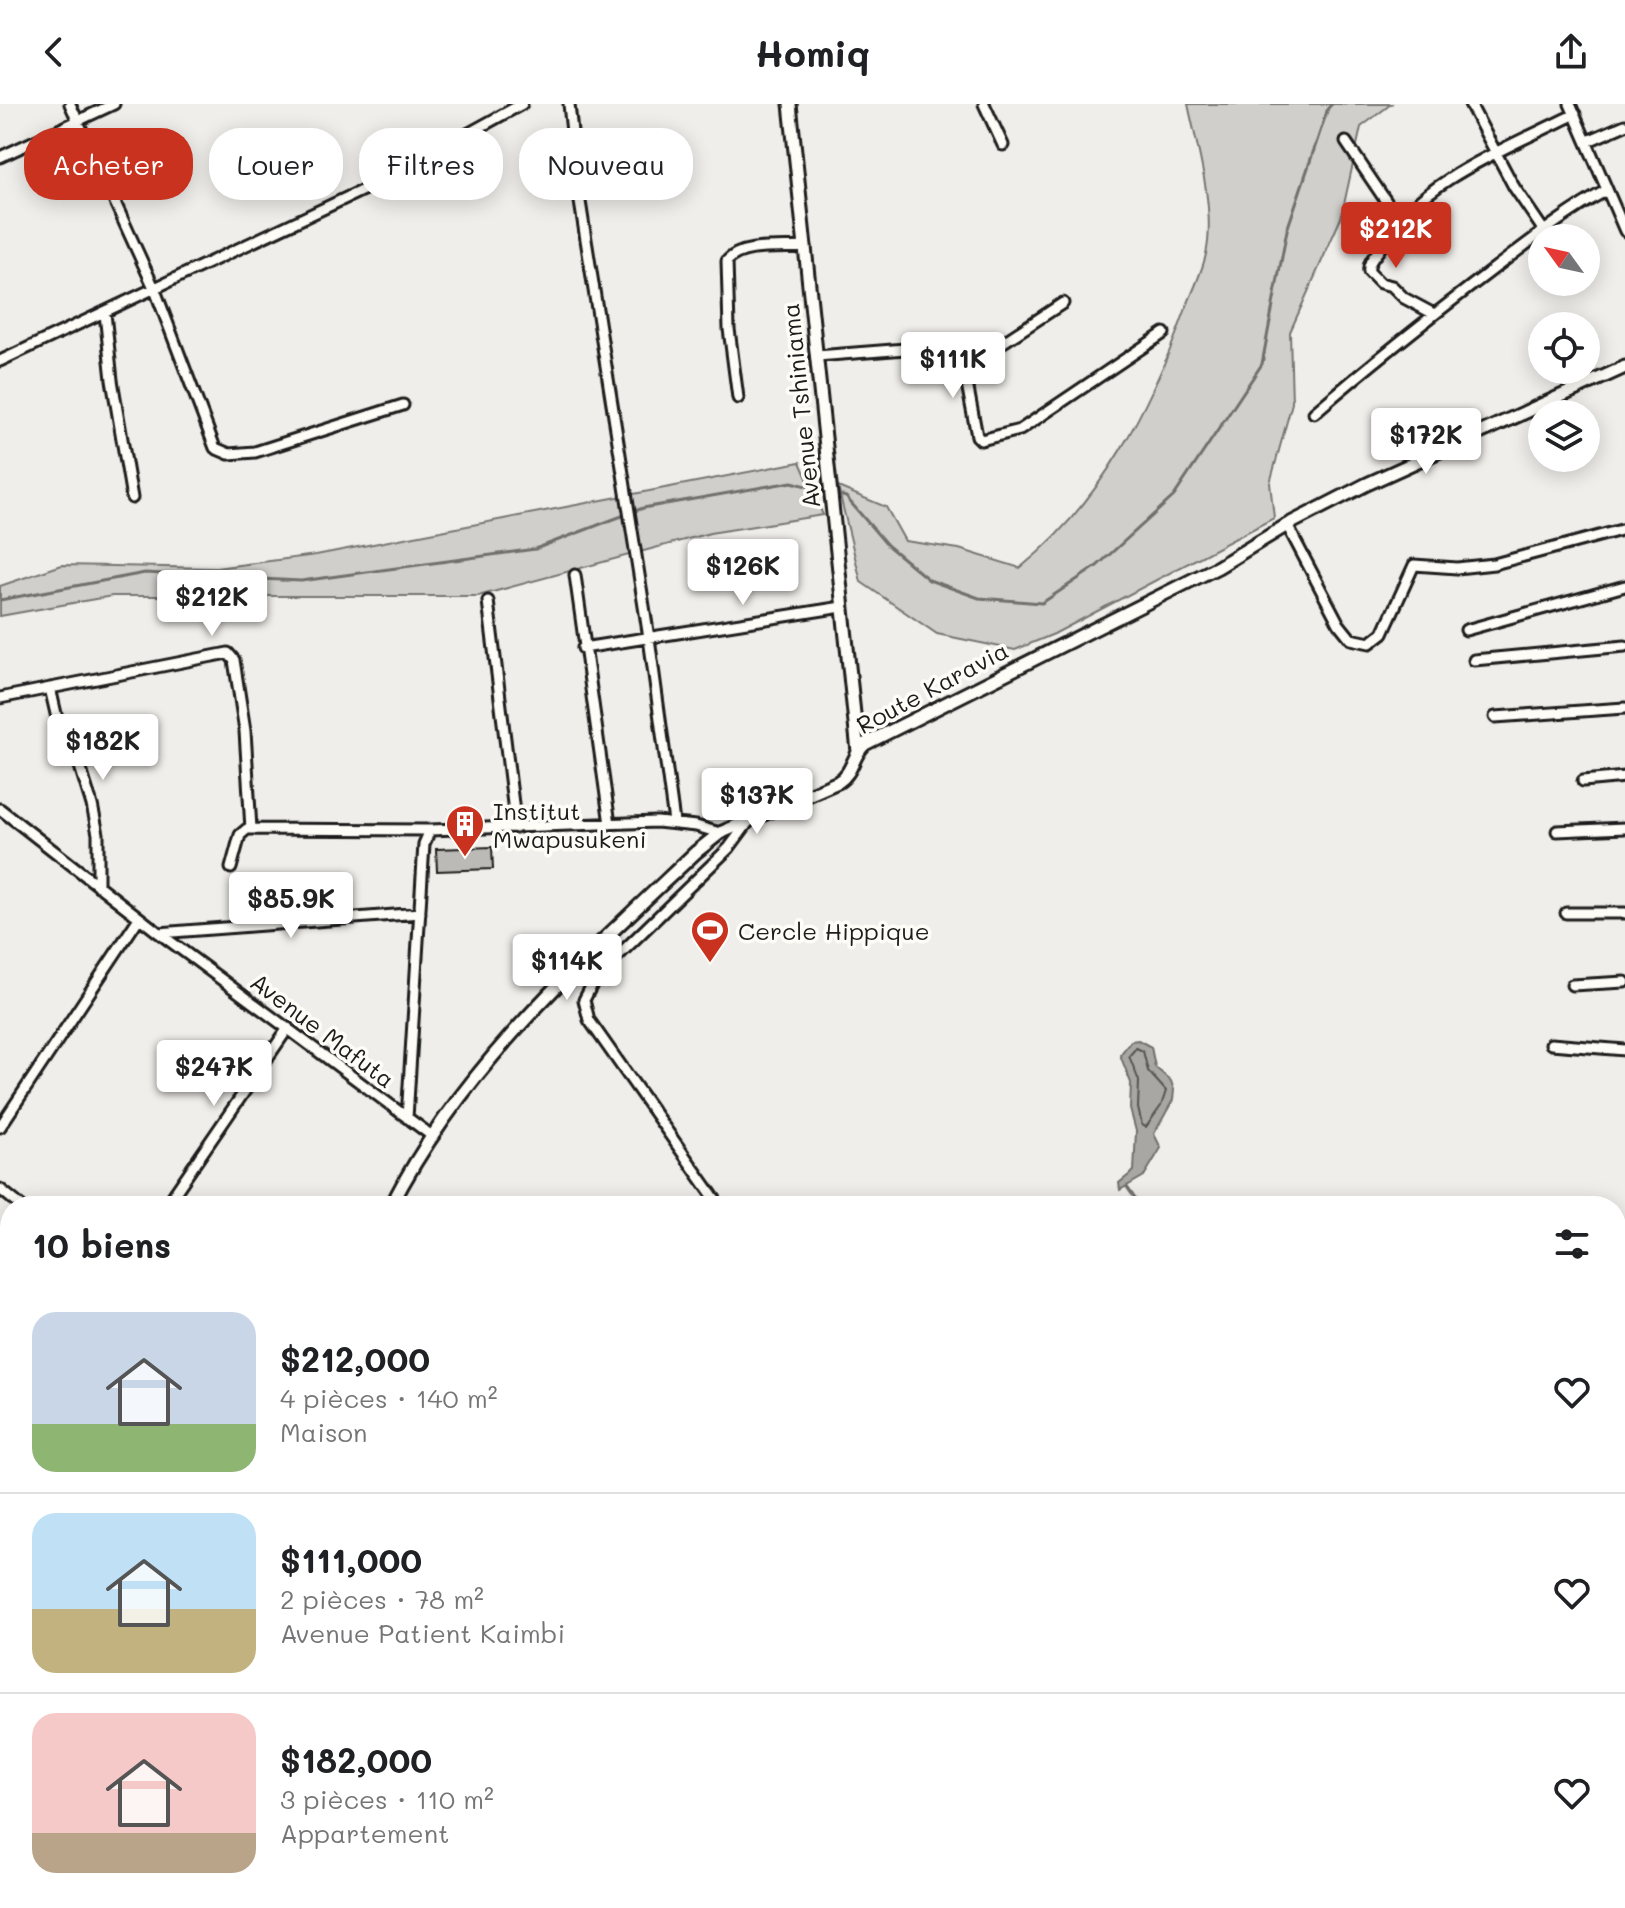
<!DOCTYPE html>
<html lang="fr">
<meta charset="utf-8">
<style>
:root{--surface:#fff;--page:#f2f2f2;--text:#202124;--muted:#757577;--line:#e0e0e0;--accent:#c8321e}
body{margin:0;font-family:Mali,sans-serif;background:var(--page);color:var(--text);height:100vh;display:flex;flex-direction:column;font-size:30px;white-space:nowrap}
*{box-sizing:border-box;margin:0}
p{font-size:26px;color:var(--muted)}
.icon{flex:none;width:44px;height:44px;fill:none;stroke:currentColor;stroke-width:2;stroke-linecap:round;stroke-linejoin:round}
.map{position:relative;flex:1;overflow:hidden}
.drawer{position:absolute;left:0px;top:1092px;width:1626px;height:712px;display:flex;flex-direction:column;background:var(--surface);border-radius:32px 32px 0 0;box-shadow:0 4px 20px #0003}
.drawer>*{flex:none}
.guide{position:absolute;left:24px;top:24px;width:800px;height:72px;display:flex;gap:16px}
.needle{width:52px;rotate:303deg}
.fabs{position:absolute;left:1528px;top:120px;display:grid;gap:16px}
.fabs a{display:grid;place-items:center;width:72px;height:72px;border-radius:50%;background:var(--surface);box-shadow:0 4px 20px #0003;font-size:40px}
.price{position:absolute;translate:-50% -68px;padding:0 18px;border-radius:8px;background:#fff;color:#222;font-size:26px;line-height:52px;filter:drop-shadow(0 2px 4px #0008)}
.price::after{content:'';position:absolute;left:50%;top:48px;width:24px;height:18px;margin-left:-12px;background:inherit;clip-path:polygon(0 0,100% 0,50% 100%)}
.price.selected{background:var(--accent);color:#fff}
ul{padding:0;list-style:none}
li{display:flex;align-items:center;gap:24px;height:200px;padding:0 32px}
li+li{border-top:2px solid var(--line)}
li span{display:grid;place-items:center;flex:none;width:224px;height:160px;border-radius:24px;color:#555}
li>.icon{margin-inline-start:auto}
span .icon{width:96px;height:96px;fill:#fffc;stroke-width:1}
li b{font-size:34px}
h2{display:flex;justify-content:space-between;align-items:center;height:96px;padding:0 32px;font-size:34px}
.pill{padding:0 28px;border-radius:32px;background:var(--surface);box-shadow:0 4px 20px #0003;font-size:28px;line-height:72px}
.pill.selected{background:var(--accent);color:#fff}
header{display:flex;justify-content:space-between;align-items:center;height:104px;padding:0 32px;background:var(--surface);font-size:36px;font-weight:700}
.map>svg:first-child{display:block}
.green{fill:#d0cfcc;stroke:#767674;stroke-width:2}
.water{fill:#a8a7a3;stroke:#706f6d;stroke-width:2}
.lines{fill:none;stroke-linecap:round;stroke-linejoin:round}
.shore{stroke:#545452;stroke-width:2}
.stream{stroke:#706f6d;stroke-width:3}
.canal{stroke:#a8a7a3;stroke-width:10}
.building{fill:#bbbab6;stroke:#1c1c1c;stroke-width:2}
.minor-casing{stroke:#1c1c1c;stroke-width:15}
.tertiary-casing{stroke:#1c1c1c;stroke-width:17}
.minor{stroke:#fdfcf7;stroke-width:9}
.tertiary{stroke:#fdfcf7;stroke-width:11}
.labels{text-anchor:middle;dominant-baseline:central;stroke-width:7;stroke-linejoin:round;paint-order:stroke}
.street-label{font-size:24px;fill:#1c1c1c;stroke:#fdfcf7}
.poi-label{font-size:24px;fill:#1c1c1c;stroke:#fdfcf7;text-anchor:start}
</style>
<header><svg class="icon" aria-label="back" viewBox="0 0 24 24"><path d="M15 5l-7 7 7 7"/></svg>Homiq<svg class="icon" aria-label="share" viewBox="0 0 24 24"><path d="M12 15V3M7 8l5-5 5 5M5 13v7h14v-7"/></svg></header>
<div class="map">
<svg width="1625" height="1804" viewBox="0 0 1625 1804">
<rect width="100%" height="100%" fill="#f0eeea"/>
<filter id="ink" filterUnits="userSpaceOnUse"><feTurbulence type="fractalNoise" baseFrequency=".0125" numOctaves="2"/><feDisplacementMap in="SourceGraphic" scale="16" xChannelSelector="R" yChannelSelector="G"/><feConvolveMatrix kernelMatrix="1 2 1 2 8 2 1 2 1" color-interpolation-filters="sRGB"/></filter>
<g filter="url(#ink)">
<path class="green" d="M 1188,0 L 1391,0 L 1361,23 L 1341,114 L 1290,228 L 1292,299 L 1270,379 L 1274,414 L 1054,530 L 1015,546 L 937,530 L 861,478 L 838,383 L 886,403 L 905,437 L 959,445 L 1020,464 C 1101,399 1150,303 1185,207 C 1192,188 1202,169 1206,150 C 1216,106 1197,43 1188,0 Z
M 800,358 L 823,411 L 710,429 L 478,492 L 112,492 L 0,512 L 0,482 L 62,461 L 216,464 L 316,451 Z"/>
<path class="water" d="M 1138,936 L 1151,943 L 1155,963 L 1171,977 L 1174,986 L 1173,996 L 1154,1030 L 1161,1044 L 1144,1072 L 1120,1086 L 1119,1079 L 1134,1067 L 1136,1027 L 1130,1005 L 1131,979 L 1120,951 L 1131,937 Z"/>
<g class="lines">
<path class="shore" d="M 1136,944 L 1143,947 L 1148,967 L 1166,987 L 1161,1002 L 1146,1023 L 1142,1021 L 1138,1004 L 1139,977 L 1129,952 Z"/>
<path class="stream" d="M 836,390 L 846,393 L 887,441 L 929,476 L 979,494 L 1042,499 L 1097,462 L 1174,392 L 1262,260 L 1287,126 L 1328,4 L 1332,0
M 0,496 L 145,469 L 301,477 L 535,445 L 643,404 L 792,378 L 828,388
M 1127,1083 L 1140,1102"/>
<path class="canal" d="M 891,1804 L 895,1794"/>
</g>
<path class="building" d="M 492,743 L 493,765 L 437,767 L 436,745 Z"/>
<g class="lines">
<defs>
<path id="minor" d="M 70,0 L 155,186 L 215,344 L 229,350 L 255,348 L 403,301
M 569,0 L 578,85 L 649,534 L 674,718
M 984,0 L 1003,41
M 1470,0 L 1514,83 L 1544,127
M 1570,0 L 1625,127
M 1588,37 L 1625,21
M 1346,38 L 1398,115
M 0,53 L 114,0
M 105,209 L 112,276 L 132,394
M 1434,210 L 1404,194 L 1392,182 L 1380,179 L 1369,168 C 1367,157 1377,151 1382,141 C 1417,77 1512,42 1575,10
M 817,252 L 956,241 L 964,264 L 977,332 L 981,336 L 1020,326 L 1164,229
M 0,257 L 380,78 L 522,0
M 964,264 L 1063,199
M 738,294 L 729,225 L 727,157 C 742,139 783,145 806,143
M 1314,309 C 1373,258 1434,210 1496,163 C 1532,136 1567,108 1607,86
M 1287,421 L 1339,520 L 1351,535 L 1370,539 L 1383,529 L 1414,461 L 1457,464 L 1494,460 L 1625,425
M 575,471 L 610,720
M 488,497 L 516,724
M 1466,526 L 1625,482
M 583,544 L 842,503
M 1474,556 L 1625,542
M 50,584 L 60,627 L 78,656 L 92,701 L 98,730 L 98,782
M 0,594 L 228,549 L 234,556 L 245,627 L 251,725
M 1495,613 L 1625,604
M 1583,677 L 1625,673
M 0,705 L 159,829 L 432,1032
M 1557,727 L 1625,724
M 231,764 L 240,731 L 247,725 L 430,726
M 1566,809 L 1625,809
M 159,829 L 420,809
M 1572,881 L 1625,878
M 1551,940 L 1625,946
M 407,1014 L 424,740 L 430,726 L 657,718 L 696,722 L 720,729
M 0,1023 L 139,814
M 0,1085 L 21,1102
M 166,1102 L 288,924
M 720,1102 L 589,916 L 584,896 L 596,873 L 729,744 L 749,717
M 0,1324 L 10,1311
M 0,1489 L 10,1496
M 0,1717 L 10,1725
M 106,1794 L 119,1804
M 414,1794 L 428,1804
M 685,1794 L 698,1804
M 77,1804 L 84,1794"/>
<path id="tertiary" d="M 790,0 L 858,648
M 391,1102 C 463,961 582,856 696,748 L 720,729 L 838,678 C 854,668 852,651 865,640 L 1218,463 L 1287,421 L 1367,380 L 1625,263
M 0,1617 L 10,1604"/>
</defs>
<use href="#minor" class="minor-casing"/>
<use href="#tertiary" class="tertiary-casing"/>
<use href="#minor" class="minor"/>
<use href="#tertiary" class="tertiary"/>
</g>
</g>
<defs>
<symbol id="building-pin" viewBox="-11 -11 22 30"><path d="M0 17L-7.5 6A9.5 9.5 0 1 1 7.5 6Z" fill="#c8321e" stroke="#fdfcf7"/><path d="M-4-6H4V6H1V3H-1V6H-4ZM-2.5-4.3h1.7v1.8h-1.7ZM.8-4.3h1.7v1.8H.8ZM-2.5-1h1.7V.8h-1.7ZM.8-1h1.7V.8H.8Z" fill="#fff"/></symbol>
<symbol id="stadium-pin" viewBox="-11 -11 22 30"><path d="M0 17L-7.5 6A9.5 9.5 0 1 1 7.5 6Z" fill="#c8321e" stroke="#fdfcf7"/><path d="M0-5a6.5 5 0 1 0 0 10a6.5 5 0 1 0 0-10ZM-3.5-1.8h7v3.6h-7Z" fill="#fff"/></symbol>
</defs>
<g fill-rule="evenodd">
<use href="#building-pin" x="443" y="698" width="44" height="60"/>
<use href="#stadium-pin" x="688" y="804" width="44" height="60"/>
</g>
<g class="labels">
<g class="street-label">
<text transform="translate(800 302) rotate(-96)">Avenue Tshiniama</text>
<text transform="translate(932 583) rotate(-28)">Route Karavia</text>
<text transform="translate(323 926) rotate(37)">Avenue Mafuta</text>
</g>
<g class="poi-label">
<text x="493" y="706">Institut<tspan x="493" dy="28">Mwapusukeni</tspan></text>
<text x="738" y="826">Cercle Hippique</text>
</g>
</g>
</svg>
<div class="fabs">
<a><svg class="needle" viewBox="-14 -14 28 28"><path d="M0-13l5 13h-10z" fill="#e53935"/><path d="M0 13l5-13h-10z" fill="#757577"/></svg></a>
<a><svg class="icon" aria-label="locate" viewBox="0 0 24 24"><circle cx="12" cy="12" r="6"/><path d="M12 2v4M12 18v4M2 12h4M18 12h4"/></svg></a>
<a><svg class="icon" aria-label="layers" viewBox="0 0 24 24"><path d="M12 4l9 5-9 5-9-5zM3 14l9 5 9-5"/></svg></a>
</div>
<b class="price selected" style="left:1396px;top:166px">$212K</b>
<b class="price" style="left:953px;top:296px">$111K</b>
<b class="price" style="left:1426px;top:372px">$172K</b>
<b class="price" style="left:743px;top:503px">$126K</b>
<b class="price" style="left:212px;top:534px">$212K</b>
<b class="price" style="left:103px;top:678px">$182K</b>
<b class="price" style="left:757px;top:732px">$137K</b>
<b class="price" style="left:291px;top:836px">$85.9K</b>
<b class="price" style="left:567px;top:898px">$114K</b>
<b class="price" style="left:214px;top:1004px">$247K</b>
<div class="guide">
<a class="pill selected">Acheter</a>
<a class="pill">Louer</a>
<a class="pill">Filtres</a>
<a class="pill">Nouveau</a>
</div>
<section class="drawer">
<h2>10 biens<svg class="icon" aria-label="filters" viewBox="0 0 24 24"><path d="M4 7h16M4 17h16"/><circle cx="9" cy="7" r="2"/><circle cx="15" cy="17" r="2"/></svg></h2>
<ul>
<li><span style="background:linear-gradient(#c9d6e8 70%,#8fb573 0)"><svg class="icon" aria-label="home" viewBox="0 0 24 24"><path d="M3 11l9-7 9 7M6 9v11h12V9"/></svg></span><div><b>$212,000</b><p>4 pièces · 140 m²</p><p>Maison</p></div><svg class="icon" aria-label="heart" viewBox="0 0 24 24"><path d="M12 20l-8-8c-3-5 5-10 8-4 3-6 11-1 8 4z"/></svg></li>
<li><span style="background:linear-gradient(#bfe0f5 60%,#c2b280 0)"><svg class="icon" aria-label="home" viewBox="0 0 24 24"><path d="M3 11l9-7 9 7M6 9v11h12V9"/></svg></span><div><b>$111,000</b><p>2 pièces · 78 m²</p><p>Avenue Patient Kaimbi</p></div><svg class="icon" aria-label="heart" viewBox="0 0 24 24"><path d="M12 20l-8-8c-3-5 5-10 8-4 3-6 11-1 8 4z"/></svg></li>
<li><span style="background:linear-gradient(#f6c9c9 75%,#b9a48a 0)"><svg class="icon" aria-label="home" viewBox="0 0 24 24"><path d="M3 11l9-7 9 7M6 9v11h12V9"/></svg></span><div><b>$182,000</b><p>3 pièces · 110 m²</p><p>Appartement</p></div><svg class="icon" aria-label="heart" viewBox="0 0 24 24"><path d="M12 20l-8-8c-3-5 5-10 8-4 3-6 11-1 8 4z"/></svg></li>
</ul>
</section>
</div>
